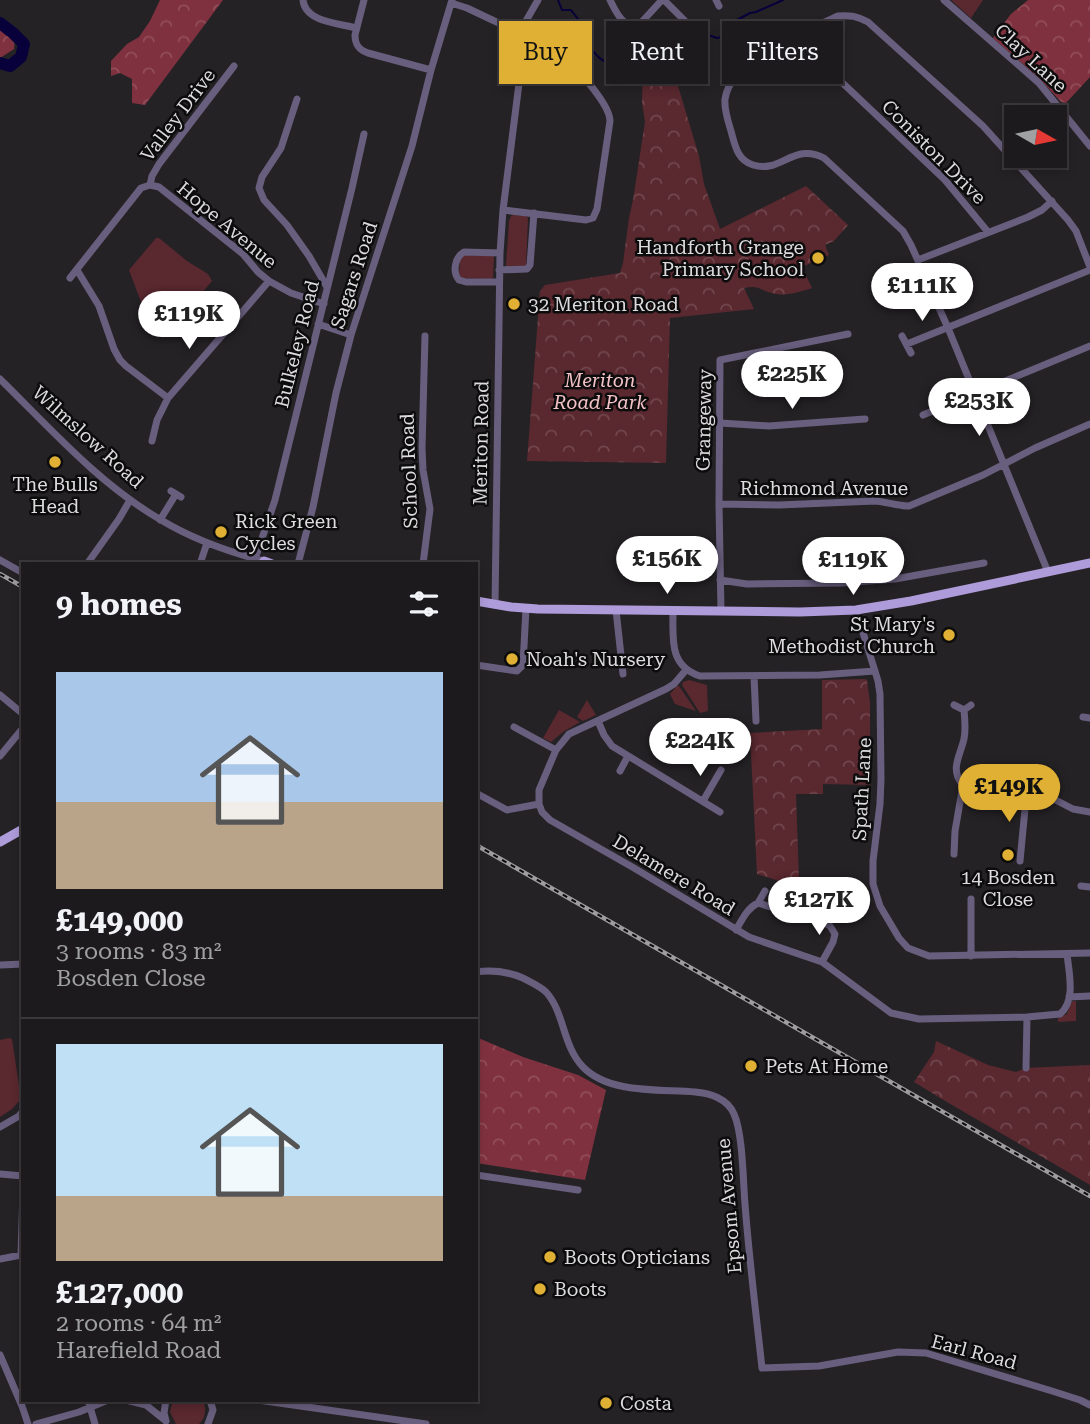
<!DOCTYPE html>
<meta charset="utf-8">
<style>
:root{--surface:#1c1a1c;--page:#252325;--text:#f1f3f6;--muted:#a0a1a3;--line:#3a383b;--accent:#e0b034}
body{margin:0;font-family:"Roboto Serif",serif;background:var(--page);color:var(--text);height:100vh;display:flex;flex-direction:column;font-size:26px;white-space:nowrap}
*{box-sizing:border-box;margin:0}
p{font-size:23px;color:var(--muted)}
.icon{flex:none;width:38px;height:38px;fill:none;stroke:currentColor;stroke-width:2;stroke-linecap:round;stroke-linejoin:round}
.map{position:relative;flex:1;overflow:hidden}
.drawer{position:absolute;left:21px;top:562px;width:457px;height:840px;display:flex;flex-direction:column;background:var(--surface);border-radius:0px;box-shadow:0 4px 10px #0003,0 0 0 2px var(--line)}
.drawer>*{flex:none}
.banner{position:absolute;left:499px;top:21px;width:485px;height:63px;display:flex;gap:14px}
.needle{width:46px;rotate:99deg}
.buttons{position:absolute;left:1004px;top:105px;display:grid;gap:14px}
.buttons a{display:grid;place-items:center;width:63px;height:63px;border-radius:0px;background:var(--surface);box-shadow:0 4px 10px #0003,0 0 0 2px var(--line);font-size:35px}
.price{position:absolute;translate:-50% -60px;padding:0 16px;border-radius:24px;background:#fff;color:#222;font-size:23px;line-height:46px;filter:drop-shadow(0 2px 4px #0008)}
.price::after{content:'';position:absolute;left:50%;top:42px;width:21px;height:16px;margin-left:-10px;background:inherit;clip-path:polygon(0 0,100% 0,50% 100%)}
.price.selected{background:var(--accent);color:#111}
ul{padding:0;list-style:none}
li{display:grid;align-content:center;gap:14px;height:371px;padding:0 35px}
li+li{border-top:2px solid var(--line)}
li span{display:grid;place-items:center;height:217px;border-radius:0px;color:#555}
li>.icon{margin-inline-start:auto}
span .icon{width:126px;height:126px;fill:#fffc;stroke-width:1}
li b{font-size:30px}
h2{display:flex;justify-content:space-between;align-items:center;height:84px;padding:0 35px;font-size:30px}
.tag{padding:0 24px;border-radius:0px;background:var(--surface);box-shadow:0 4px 10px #0003,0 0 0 2px var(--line);font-size:24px;line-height:63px}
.tag.selected{background:var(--accent);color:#111}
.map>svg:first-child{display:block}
.grass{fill:#5a282f}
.forest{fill:url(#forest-crowns)}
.park{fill:url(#park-crowns)}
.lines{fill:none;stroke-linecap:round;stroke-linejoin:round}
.stream{stroke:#07003b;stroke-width:2}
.river{stroke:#07003b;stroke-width:12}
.minor{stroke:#685f7e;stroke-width:7}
.major{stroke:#ae9bda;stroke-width:9}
.rail-casing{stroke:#9e9c9f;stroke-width:4.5}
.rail{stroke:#0d0c0d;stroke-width:2;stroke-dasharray:5;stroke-linecap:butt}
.poi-dot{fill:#e0b034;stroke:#0d0c0d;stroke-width:2.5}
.labels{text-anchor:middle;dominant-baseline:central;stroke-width:5;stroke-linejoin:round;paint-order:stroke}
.street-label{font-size:19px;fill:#dddbde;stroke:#0d0c0d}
.poi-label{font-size:19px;fill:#dddbde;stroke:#0d0c0d;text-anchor:start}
.park-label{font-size:19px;font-style:italic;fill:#f3c2c7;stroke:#0d0c0d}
</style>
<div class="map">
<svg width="1090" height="1424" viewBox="0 0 1090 1424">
<defs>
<pattern id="forest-crowns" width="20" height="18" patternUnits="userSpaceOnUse" patternTransform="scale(1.75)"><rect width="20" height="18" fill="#80313f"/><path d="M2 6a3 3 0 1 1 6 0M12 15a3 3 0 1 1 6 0" fill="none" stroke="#924e5a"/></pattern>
<pattern id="park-crowns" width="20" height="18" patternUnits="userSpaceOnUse" patternTransform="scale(1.75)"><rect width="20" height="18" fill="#5a282f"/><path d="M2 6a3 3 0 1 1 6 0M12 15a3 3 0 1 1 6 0" fill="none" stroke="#71474d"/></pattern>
</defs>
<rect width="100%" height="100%" fill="#252225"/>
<path class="grass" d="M 951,0 L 983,0 L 971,18 Z
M 514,215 L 526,216 L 528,218 L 526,266 L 507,267 L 506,265 L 509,221 L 511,216 Z
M 156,238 L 159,238 L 187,261 L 208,274 L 212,281 L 164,338 L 150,326 L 129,270 Z
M 464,255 L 493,256 L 494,257 L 493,278 L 490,279 L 462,278 L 459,274 L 460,259 Z
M 689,680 L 707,685 L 708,711 L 700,713 L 682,685 L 683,682 Z
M 677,686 L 679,686 L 696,711 L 675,704 L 670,694 Z
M 587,700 L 596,715 L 583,721 L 577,717 Z
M 559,710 L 580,722 L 563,732 L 551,742 L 543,738 Z
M 1072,1001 L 1076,1001 L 1076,1021 L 1058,1022 L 1058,1018 L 1067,1014 Z
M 9,1038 L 12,1039 L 21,1099 L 12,1109 L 0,1117 L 0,1040 Z
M 173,1400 L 202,1400 C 207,1408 206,1417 199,1424 L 176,1424 L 170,1412 Z"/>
<path class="forest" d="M 160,0 L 223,0 L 145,105 L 132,103 L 132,79 L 120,73 L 111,76 L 111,61 L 127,44 L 139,37 L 150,21 Z
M 1028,0 L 1090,0 L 1090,77 L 1066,103 L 1061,102 L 1039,78 L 993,38 L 1011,14 Z
M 0,26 L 15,35 L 14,49 L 0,58 Z
M 476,1037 L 523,1057 L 578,1075 L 606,1090 L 585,1180 L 476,1163 Z"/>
<path class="park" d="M 669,56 L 699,156 L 704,184 L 720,229 L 806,186 L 848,225 L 834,241 L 825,245 L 829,255 L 802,267 L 812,288 C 799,292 786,297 772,293 C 760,290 759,285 744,288 L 754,309 L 670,318 L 666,463 L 527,461 L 540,291 L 545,285 L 620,273 L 623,263 L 629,218 L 633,200 L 645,122 L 642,102 L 643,67 Z
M 865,679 L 867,680 L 870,703 L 870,785 L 823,784 L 823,794 L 796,794 L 799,880 L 782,882 L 757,874 L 750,733 L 822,729 L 822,680 Z
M 936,1041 L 988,1065 L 1016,1072 L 1026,1068 L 1090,1065 L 1090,1185 C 1032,1150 972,1118 914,1082 L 934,1052 Z"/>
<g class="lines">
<path class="stream" d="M 558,0 L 562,10 L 571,10 L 578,19 L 590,28 C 590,33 590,41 591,46 C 595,59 611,66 624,68 L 632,57 L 649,53 L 654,50 L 662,54 L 665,61 L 668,52 L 676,47 L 691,33 L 697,31 L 717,38 L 732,35 L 735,29 L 737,20 L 750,13 L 756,12 L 783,0"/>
<path class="river" d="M 0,23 L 13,33 L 24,44 L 21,57 L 10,66 L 0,63"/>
<path class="minor" d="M 303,0 C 305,22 338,23 356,28
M 364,0 L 355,35 C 355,45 359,50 368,53 L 431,70
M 610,0 C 616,12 623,28 638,26 L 662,0
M 664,0 L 685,21
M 716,0 L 719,6
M 944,0 L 1039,83 L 1090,146
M 451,3 L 467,8 L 549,47 C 556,52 562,56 568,61 C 580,72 610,105 610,121 L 597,209 L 593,218 L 586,220 L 503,210
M 519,33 L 538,0
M 798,35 L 802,43 L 812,54 L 945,180 L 988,232
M 297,99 L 281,148 L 262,177 L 259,188 L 264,200 L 287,225 L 309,256 L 327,287
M 150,185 L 159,187 L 243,254 L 258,272 L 269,281 L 291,293 L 324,304
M 150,185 L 152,176 L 159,164 L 234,66
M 918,260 L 1028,217 L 1042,210 L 1052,201
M 77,270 L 99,306 L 114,349 L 120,360 L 126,366 L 168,398
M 499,270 L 527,269 L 530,265 L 534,213
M 70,278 L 141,188 L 150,185
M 499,282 L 466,282 L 459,280 C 452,272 455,257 464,252 L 500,253
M 318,324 L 351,335
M 902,336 L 911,353
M 907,344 L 1090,270
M 0,379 C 51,429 99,484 161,520 C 191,538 226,551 260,560
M 923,415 L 1090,346
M 720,423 L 769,426 L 865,419
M 152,441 L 157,420 L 168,398 L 269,281
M 171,491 L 181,497
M 719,504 L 779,505 L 875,501 C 887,502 897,506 909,506 L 983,475 L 1035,448 L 1090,424
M 160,520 L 176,494
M 255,559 L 275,500 L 352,188 L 364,134
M 0,560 L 23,573
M 87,564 L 119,519 L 130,500
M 200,564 L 207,543
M 298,564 L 313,507 L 336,393 L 351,335 L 412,146 L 431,70 L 452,0
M 423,564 L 430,509 L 423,470 L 422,448 L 425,336
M 1048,572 L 948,328 L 911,245 L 903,231 L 824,158 C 793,142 781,174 753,165 C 737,160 735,145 731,131 C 728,121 724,110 725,99 C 731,58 804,32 838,16 C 850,15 857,16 868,22 L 983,126 L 1068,220 L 1076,231 L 1090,267
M 720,580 L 747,584 L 843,583 L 895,579 L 984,563
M 495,605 L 500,253 L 503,210 L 525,36
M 616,610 L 623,674
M 856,610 L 878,681 L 880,694 L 881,779 L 880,804 L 873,861 L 873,884 L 880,906 L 899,938 L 908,948 L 929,956 L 1090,953
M 721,611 L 719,504 L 720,360 L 848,334
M 673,612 C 673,639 669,666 700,676 L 820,675 L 875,671
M 476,665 L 517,671 L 523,665 L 526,608
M 686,670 L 674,684 L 666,689 L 569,734 L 556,750 L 539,790 L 539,804 L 542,812 L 550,820 L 634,868 L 749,937 L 822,962 L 891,1013 L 919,1019 L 1027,1017 L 1060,1014 C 1076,1001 1069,973 1067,954
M 754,676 L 756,721
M 0,695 L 23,714
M 954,705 L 964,710 L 971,705
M 964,710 C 965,720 966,730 964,739 C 960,756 950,769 962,784 L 1000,789 L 1011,787 L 1025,788 L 1044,794 L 1073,809 L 1090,812
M 1083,717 L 1090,718
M 598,721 L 604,735 L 612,746 L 720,812
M 514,727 L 556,750
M 0,756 L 23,728
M 620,771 L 628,756
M 476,793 L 507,810 L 539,804
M 703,801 L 721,770
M 954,854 L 955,831 L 963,785
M 1020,861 L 1027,788
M 1081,886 L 1090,887
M 971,899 L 971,956
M 758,903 L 765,891
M 810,914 L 830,926 L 835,934 L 833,942 L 822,962
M 736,930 C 742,920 747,908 758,903 L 780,910
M 0,965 L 23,964
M 476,972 C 491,970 509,972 523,978 C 530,982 540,986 546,992 C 565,1013 562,1045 583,1067 C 609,1094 660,1089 695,1092 C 710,1093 728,1099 734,1114 C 743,1134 743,1181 745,1204 C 749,1258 756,1313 762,1368 L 819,1366 L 898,1352 L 926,1353 L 1052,1391 L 1080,1400 L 1090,1405
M 1069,997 L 1090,996
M 1026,1068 L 1027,1017
M 0,1127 L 19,1116 L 23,1111
M 0,1174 L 23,1176
M 476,1175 L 578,1190
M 0,1259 L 21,1255 L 23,1190
M 0,1355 L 22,1406 L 28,1424
M 88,1400 L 95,1424
M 126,1400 L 146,1405 L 166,1421
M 258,1400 L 426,1424
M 166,1421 L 164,1413 L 166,1400
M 36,1424 L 79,1412 L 108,1400
M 208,1424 L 213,1410 L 210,1400"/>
<path class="major" d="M 262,564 L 264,561 L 272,564
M 476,601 L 511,607 L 538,609 L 800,612 L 856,610 L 911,601 L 1090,563
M 0,842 L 23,829"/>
<defs>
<path id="rail" d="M 0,574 L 23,587
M 476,845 L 1090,1196"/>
</defs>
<use href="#rail" class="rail-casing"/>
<use href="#rail" class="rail"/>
</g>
<g class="poi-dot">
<circle cx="818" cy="258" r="7"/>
<circle cx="514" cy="304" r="7"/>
<circle cx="55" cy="462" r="7"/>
<circle cx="221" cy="532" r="7"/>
<circle cx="949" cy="635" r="7"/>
<circle cx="512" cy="659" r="7"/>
<circle cx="1008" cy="855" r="7"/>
<circle cx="751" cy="1066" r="7"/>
<circle cx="550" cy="1257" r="7"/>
<circle cx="540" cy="1289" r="7"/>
<circle cx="606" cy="1403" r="7"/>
</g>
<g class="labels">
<g class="street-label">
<text transform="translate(1031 58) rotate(43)">Clay Lane</text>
<text transform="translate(178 115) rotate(-53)">Valley Drive</text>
<text transform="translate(934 152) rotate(45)">Coniston Drive</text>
<text transform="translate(227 225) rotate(40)">Hope Avenue</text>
<text transform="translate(354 275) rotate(-72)">Sagars Road</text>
<text transform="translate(297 344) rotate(-76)">Bulkeley Road</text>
<text transform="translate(704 420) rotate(-89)">Grangeway</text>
<text transform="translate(88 437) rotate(42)">Wilmslow Road</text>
<text transform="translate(481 443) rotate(-89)">Meriton Road</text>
<text transform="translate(409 471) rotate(-92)">School Road</text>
<text x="824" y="488">Richmond Avenue</text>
<text transform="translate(862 789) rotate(-87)">Spath Lane</text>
<text transform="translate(674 875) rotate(31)">Delamere Road</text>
<text transform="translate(729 1206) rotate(-95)">Epsom Avenue</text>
<text transform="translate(974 1352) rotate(15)">Earl Road</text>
</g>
<g class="poi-label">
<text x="804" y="247" text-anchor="end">Handforth Grange<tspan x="804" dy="22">Primary School</tspan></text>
<text x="528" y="304">32 Meriton Road</text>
<text x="55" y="484" text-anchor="middle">The Bulls<tspan x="55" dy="22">Head</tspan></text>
<text x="235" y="521">Rick Green<tspan x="235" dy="22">Cycles</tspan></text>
<text x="935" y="624" text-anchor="end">St Mary's<tspan x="935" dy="22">Methodist Church</tspan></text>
<text x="526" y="659">Noah's Nursery</text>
<text x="1008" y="877" text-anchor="middle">14 Bosden<tspan x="1008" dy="22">Close</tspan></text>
<text x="765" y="1066">Pets At Home</text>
<text x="564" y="1257">Boots Opticians</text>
<text x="554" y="1289">Boots</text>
<text x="620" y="1403">Costa</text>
</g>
<g class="park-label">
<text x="600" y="380">Meriton<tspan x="600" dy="22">Road Park</tspan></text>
</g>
</g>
</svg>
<div class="buttons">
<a><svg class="needle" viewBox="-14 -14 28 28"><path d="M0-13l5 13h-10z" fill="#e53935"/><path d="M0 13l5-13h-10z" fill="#a0a1a3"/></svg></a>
</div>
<b class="price" style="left:922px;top:323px">£111K</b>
<b class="price" style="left:189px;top:351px">£119K</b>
<b class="price" style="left:792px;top:411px">£225K</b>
<b class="price" style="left:979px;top:438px">£253K</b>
<b class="price" style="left:667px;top:596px">£156K</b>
<b class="price" style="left:853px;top:597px">£119K</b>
<b class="price" style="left:700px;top:778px">£224K</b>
<b class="price selected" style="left:1009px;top:824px">£149K</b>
<b class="price" style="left:819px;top:937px">£127K</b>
<div class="banner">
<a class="tag selected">Buy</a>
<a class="tag">Rent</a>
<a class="tag">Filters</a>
</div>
<section class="drawer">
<h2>9 homes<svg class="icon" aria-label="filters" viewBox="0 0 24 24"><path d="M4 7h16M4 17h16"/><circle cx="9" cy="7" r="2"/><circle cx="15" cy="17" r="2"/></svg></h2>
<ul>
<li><span style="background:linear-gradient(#a9c7e8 60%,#b9a48a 0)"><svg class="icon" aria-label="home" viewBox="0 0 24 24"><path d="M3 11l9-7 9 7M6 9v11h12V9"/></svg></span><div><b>£149,000</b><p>3 rooms · 83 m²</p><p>Bosden Close</p></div></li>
<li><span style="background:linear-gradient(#bfe0f5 70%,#b9a48a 0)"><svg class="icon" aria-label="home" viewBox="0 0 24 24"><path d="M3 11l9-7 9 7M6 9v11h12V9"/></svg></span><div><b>£127,000</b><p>2 rooms · 64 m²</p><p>Harefield Road</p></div></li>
</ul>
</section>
</div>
